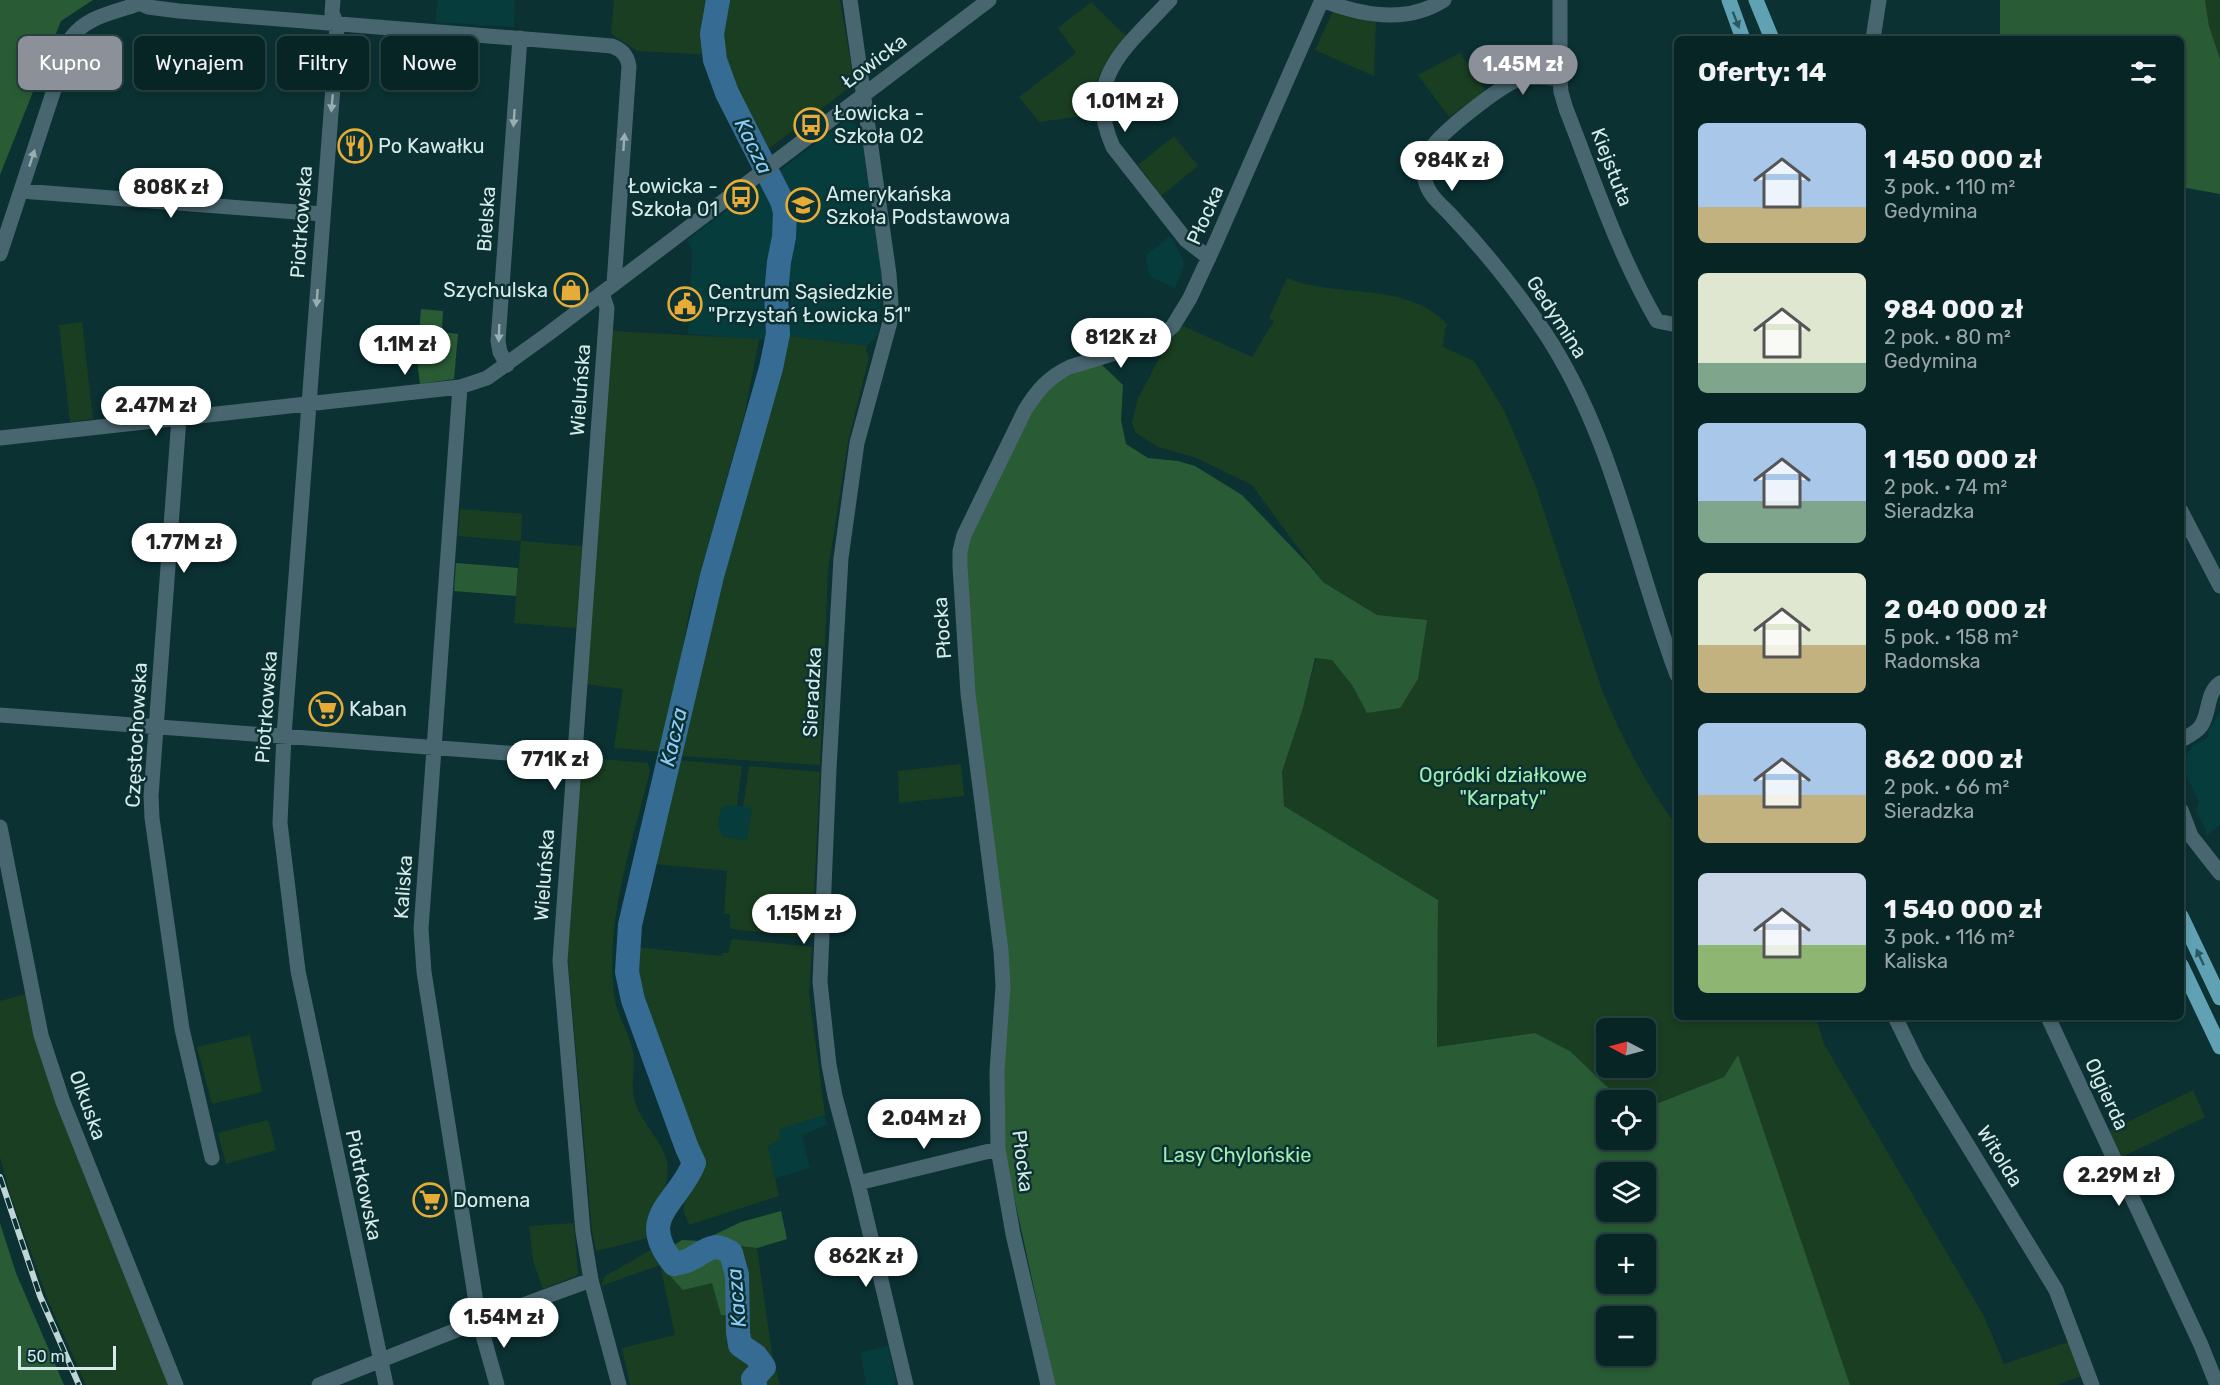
<!DOCTYPE html>
<html lang="pl">
<meta charset="utf-8">
<style>
:root{--surface:#082526;--page:#163132;--text:#f1f3f6;--muted:#98a5a7;--line:#294243;--accent:#8c9099}
body{margin:0;font-family:Rubik,sans-serif;background:var(--page);color:var(--text);height:100vh;display:flex;flex-direction:column;font-size:22px;white-space:nowrap}
*{box-sizing:border-box;margin:0}
p{font-size:20px;color:var(--muted)}
.icon{flex:none;width:33px;height:33px;fill:none;stroke:currentColor;stroke-width:2;stroke-linecap:round;stroke-linejoin:round}
.map{position:relative;flex:1;overflow:hidden}
.details{position:absolute;left:1674px;top:36px;width:510px;height:984px;display:flex;flex-direction:column;background:var(--surface);border-radius:9px;box-shadow:0 3px 9px #0003,0 0 0 2px var(--line)}
.details>*{flex:none}
.banner{position:absolute;left:18px;top:36px;width:570px;height:54px;display:flex;gap:12px}
.needle{width:39px;rotate:276deg}
.fabs{position:absolute;left:1596px;top:1018px;display:grid;gap:12px}
.fabs a{display:grid;place-items:center;width:60px;height:60px;border-radius:9px;background:var(--surface);box-shadow:0 3px 9px #0003,0 0 0 2px var(--line);font-size:30px}
.scale{position:absolute;left:18px;bottom:15px;width:98px;box-sizing:border-box;padding-left:6px;border:3px solid #d7ebea;border-top:0;font-size:16px;line-height:21px;white-space:nowrap;color:#d7ebea;-webkit-text-stroke:4px #0b3132;paint-order:stroke}
.price{position:absolute;translate:-50% -51px;padding:0 14px;border-radius:21px;background:#fff;color:#222;font-size:20px;line-height:39px;filter:drop-shadow(0 2px 3px #0008)}
.price::after{content:'';position:absolute;left:50%;top:36px;width:18px;height:14px;margin-left:-9px;background:inherit;clip-path:polygon(0 0,100% 0,50% 100%)}
.price.active{background:var(--accent);color:#fff}
ul{padding:0;list-style:none}
li{display:flex;align-items:center;gap:18px;height:150px;padding:0 24px}
li span{display:grid;place-items:center;flex:none;width:168px;height:120px;border-radius:9px;color:#555}
li>.icon{margin-inline-start:auto}
span .icon{width:72px;height:72px;fill:#fffc;stroke-width:1}
li b{font-size:26px}
h2{display:flex;justify-content:space-between;align-items:center;height:72px;padding:0 24px;font-size:26px}
.tag{padding:0 21px;border-radius:9px;background:var(--surface);box-shadow:0 3px 9px #0003,0 0 0 2px var(--line);font-size:21px;line-height:54px}
.tag.active{background:var(--accent);color:#fff}
.map>svg:first-child{display:block}
.built{fill:#073c3d}
.green{fill:#1a3e22;fill-rule:evenodd}
.forest{fill:#295c35;fill-rule:evenodd}
.lines{fill:none;stroke-linecap:round;stroke-linejoin:round}
.river{stroke:#366c93;stroke-width:24}
.minor{stroke:#486670;stroke-width:15}
.major{stroke:#60a1b4;stroke-width:15}
.rail-casing{stroke:#c0d6d5;stroke-width:6}
.rail{stroke:#0b3132;stroke-width:4;stroke-dasharray:11;stroke-linecap:butt}
.oneway{fill:#295860}
.oneway2{fill:#97afb3}
.labels{text-anchor:middle;dominant-baseline:central;stroke-width:5;stroke-linejoin:round;paint-order:stroke}
.street-label{font-size:20px;fill:#d7ebea;stroke:#0b3132}
.poi-label{font-size:20px;fill:#d7ebea;stroke:#0b3132;text-anchor:start}
.park-label{font-size:20px;fill:#a1eeb0;stroke:#0b3132}
.water-label{font-size:21px;font-style:italic;fill:#8ecbfb;stroke:#0b3132}
</style>
<div class="map">
<svg width="2220" height="1385" viewBox="0 0 2220 1385">
<rect width="100%" height="100%" fill="#0b3132"/>
<path class="built" d="M 437,0 L 515,0 L 514,27 L 436,22 Z
M 847,120 L 860,127 L 883,282 L 878,335 L 867,346 L 789,336 L 792,282 L 788,281 L 783,341 L 688,334 L 692,252 L 687,240 Z
M 1170,236 L 1182,257 L 1184,266 L 1175,288 L 1149,276 L 1146,255 Z
M 2220,712 L 2220,825 L 2206,836 L 2206,830 L 2196,811 L 2199,801 L 2184,771 L 2183,758 L 2192,748 L 2192,746 L 2208,738 L 2209,729 Z
M 727,805 L 752,807 L 747,840 L 723,837 L 718,826 L 719,810 Z
M 825,1115 L 827,1125 L 802,1135 L 810,1168 L 775,1178 L 768,1147 L 781,1138 L 779,1129 Z
M 888,1346 L 896,1381 L 893,1385 L 866,1385 L 861,1352 Z"/>
<path class="green" d="M 614,0 L 840,0 L 853,76 L 850,87 L 750,163 L 713,73 L 710,55 L 638,51 L 611,34 Z
M 2205,0 L 2220,0 L 2220,59 L 2209,26 Z
M 1091,2 L 1127,37 C 1104,64 1092,77 1096,114 L 1039,122 L 1019,97 L 1076,53 L 1058,28 Z
M 1333,11 L 1344,16 L 1376,22 L 1374,76 L 1315,50 Z
M 1460,53 L 1486,91 L 1449,117 L 1418,75 Z
M 1174,136 L 1198,166 L 1161,196 L 1138,165 Z
M 1287,278 C 1338,299 1407,280 1448,325 L 1445,328 L 1443,347 L 1474,361 L 1505,412 L 1535,484 L 1602,690 C 1622,738 1646,786 1677,826 L 1677,1017 L 1816,1017 L 1824,1044 L 1984,1316 L 2004,1364 L 2068,1342 L 2081,1376 L 2057,1385 L 1850,1385 L 1738,1056 L 1724,1077 L 1646,1108 L 1646,1101 L 1622,1101 L 1570,1051 L 1535,1033 L 1437,1047 L 1438,900 L 1284,806 L 1282,772 L 1303,708 L 1316,658 L 1332,660 L 1352,685 L 1367,713 L 1427,620 L 1377,615 L 1323,582 L 1252,485 L 1194,457 L 1158,447 L 1136,433 L 1132,423 L 1138,398 L 1168,342 L 1183,326 L 1252,357 L 1274,321 L 1269,318 ZM 1606,1029 L 1646,1029 L 1646,1068 L 1606,1068 Z
M 82,322 L 93,419 L 70,422 L 59,325 Z
M 612,331 L 759,339 L 745,413 L 689,613 L 664,752 L 614,748 L 623,689 L 584,684 Z
M 789,336 L 867,346 L 866,351 L 869,358 L 848,442 L 828,571 L 820,765 L 680,756 L 686,729 L 681,722 L 684,708 L 690,701 L 692,681 L 705,619 Z
M 460,509 L 522,514 L 521,541 L 582,546 L 576,628 L 514,623 L 521,541 L 458,536 Z
M 579,757 L 648,763 L 650,771 C 632,844 605,919 614,995 C 617,1016 629,1032 633,1051 C 636,1067 630,1086 635,1102 C 640,1120 664,1144 667,1162 C 672,1192 648,1212 653,1237 L 596,1251 L 592,1231 L 567,950 Z
M 679,760 L 742,766 L 737,806 L 727,805 L 720,810 L 718,826 L 723,837 L 747,840 L 752,808 L 743,807 L 749,766 L 820,772 L 812,938 L 732,929 L 730,926 L 730,914 L 724,914 L 727,871 L 655,864 L 670,784 L 672,784 Z
M 961,764 L 964,796 L 899,803 L 898,771 Z
M 732,939 L 812,947 L 809,993 L 825,1115 L 779,1129 L 781,1138 L 768,1147 L 779,1196 L 689,1225 L 683,1209 L 687,1193 L 698,1176 L 699,1155 C 686,1139 683,1118 674,1100 L 638,990 L 636,947 L 721,956 L 722,953 L 728,953 Z
M 26,994 L 171,1385 L 86,1385 L 48,1300 L 10,1194 L 0,1157 L 0,1001 Z
M 250,1035 L 262,1092 L 212,1104 L 197,1047 Z
M 2193,1090 L 2205,1117 L 2122,1157 L 2109,1131 Z
M 268,1120 L 276,1150 L 226,1164 L 218,1133 Z
M 574,1223 L 578,1275 L 543,1289 L 533,1261 L 529,1226 Z
M 741,1245 L 757,1248 L 772,1354 L 780,1385 L 630,1385 L 622,1348 L 675,1335 L 660,1265 L 601,1286 L 605,1276 L 656,1247 L 660,1265 L 712,1283 L 747,1317 Z"/>
<path class="forest" d="M 0,0 L 93,0 L 61,21 L 0,175 Z
M 2000,0 L 2205,0 L 2209,26 L 2220,59 L 2220,194 L 2181,187 L 2181,39 L 2000,39 Z
M 421,309 L 443,311 L 442,332 L 458,334 L 454,379 L 420,384 L 417,361 Z
M 1100,363 L 1123,385 L 1121,420 L 1126,444 L 1148,458 L 1178,461 L 1195,466 L 1242,495 L 1310,566 L 1323,582 L 1377,615 L 1427,620 L 1418,679 L 1400,708 L 1367,713 L 1352,685 L 1332,660 L 1315,658 L 1303,708 L 1282,772 L 1284,806 L 1438,900 L 1437,1047 L 1535,1033 L 1570,1051 L 1622,1101 L 1606,1101 L 1606,1140 L 1646,1140 L 1646,1108 L 1724,1077 L 1738,1055 L 1850,1385 L 1055,1385 L 1010,1178 L 1005,1150 L 1003,1073 L 1008,987 L 973,696 L 964,551 L 1033,404 L 1052,383 ZM 1606,1173 L 1646,1173 L 1646,1212 L 1606,1212 ZM 1606,1245 L 1646,1245 L 1646,1284 L 1606,1284 ZM 1606,1317 L 1646,1317 L 1646,1356 L 1606,1356 Z
M 456,563 L 518,568 L 516,596 L 454,591 Z
M 781,1211 L 787,1239 L 757,1248 L 741,1246 L 747,1317 L 721,1315 L 712,1283 L 683,1290 L 660,1265 L 659,1260 L 674,1253 L 673,1246 L 682,1240 L 701,1241 L 741,1222 Z
M 0,1223 L 16,1273 L 64,1385 L 0,1385 Z"/>
<g class="lines">
<path class="river" d="M 718,0 L 712,34 L 715,60 L 727,93 L 782,201 L 785,212 L 784,237 L 779,262 L 776,294 L 778,334 L 771,368 L 712,576 L 630,925 L 627,972 L 633,1000 L 687,1148 L 694,1163 C 678,1204 635,1217 674,1264 C 679,1263 685,1262 689,1260 C 706,1252 712,1240 731,1253 L 737,1275 L 738,1332 L 740,1345 L 756,1356 L 764,1367 L 753,1379 L 755,1385"/>
<path class="minor" d="M 132,0 L 148,7 L 179,11 L 612,46 C 622,50 627,55 629,66 L 614,284
M 333,0 L 332,13 L 337,24 L 336,47 L 284,735 L 280,823 L 298,971 L 386,1385
M 850,0 L 889,274 L 891,303 L 890,322 L 857,443 L 841,558 L 829,769 L 820,982 L 829,1065 L 835,1096 L 858,1183 L 906,1385
M 1170,0 C 1126,48 1082,77 1113,147 L 1186,240 L 1209,258
M 1560,0 L 1560,79 L 1561,92 L 1566,109 C 1594,180 1618,254 1657,321 L 1677,325
M 1873,39 L 1879,0
M 1560,79 C 1547,77 1533,76 1520,79 C 1502,84 1440,133 1431,149 C 1426,158 1424,169 1425,179 C 1427,193 1439,203 1448,212 C 1485,251 1515,288 1545,333 C 1613,436 1634,561 1677,675
M 21,191 L 323,214
M 0,254 L 71,38 C 87,16 113,13 138,4 L 141,0
M 602,293 L 607,308 L 560,961 L 583,1232 L 591,1280 L 619,1385
M 507,365 L 500,352 L 498,341 L 520,38
M 460,387 L 421,929 L 424,972 L 479,1321 L 497,1385
M 179,418 L 151,796 L 152,818 L 182,1029 L 212,1158
M 0,438 L 460,387 L 487,378 L 548,334 L 989,0
M 2181,511 L 2220,586
M 0,715 L 574,758
M 2181,740 C 2188,736 2196,733 2201,726 C 2210,713 2206,693 2220,683
M 2181,810 L 2191,836 L 2220,873
M 0,827 L 41,1035 L 63,1102 L 176,1385
M 1895,1017 L 1918,1064 L 2056,1290 L 2092,1385
M 2048,1017 L 2201,1345 L 2217,1385
M 858,1183 L 998,1149
M 319,1385 L 479,1321 L 591,1280
M 1048,1385 L 1013,1234 L 998,1149 L 997,1071 L 1003,986 L 1001,951 L 968,694 L 960,566 L 960,551 L 964,535 L 1025,410 C 1037,391 1048,377 1070,367 L 1147,343 L 1163,335 L 1173,326 L 1190,298 L 1215,244 L 1322,0 C 1360,15 1407,24 1444,0"/>
<path class="major" d="M 1729,0 L 1743,39
M 1756,0 L 1772,39
M 2181,916 L 2220,998
M 2181,965 L 2220,1047"/>
<defs>
<path id="rail" d="M 0,1177 L 40,1296 L 79,1385"/>
</defs>
<use href="#rail" class="rail-casing"/>
<use href="#rail" class="rail"/>
</g>
<defs><path id="oneway-solid" d="M-6-.8H1V-3.2L6.5 0L1 3.2V.8H-6Z" transform="scale(1.5)"/></defs>
<g class="oneway">
<use href="#oneway-solid" transform="translate(1736 20) rotate(69)"/>
<use href="#oneway-solid" transform="translate(2200 957) rotate(-115)"/>
</g>
<g class="oneway2">
<use href="#oneway-solid" transform="translate(332 103) rotate(95)"/>
<use href="#oneway-solid" transform="translate(514 118) rotate(94)"/>
<use href="#oneway-solid" transform="translate(624 142) rotate(-86)"/>
<use href="#oneway-solid" transform="translate(32 158) rotate(-72)"/>
<use href="#oneway-solid" transform="translate(317 298) rotate(94)"/>
<use href="#oneway-solid" transform="translate(499 333) rotate(92)"/>
</g>
<defs>
<symbol id="bus-ring" viewBox="-11 -11 22 22"><circle r="9.5" fill="#0b3132" stroke="#e7ac37" stroke-width="1.5"/><path d="M-5-6H5V4H4V6H2V4H-2V6H-4V4H-5ZM-3.5-4V0h7V-4ZM-3.5 1.2v1.5H-2V1.2ZM2 1.2v1.5H3.5V1.2Z" fill="#e7ac37"/></symbol>
<symbol id="restaurant-ring" viewBox="-11 -11 22 22"><circle r="9.5" fill="#0b3132" stroke="#e7ac37" stroke-width="1.5"/><path d="M-5-6h1v4h1v-4h1v4h1v-4h1v5L-1.5 .5V6h-2V.5L-5-1ZM5-6V6H3V1.5H1.5Q1.5-4 5-6Z" fill="#e7ac37"/></symbol>
<symbol id="school-ring" viewBox="-11 -11 22 22"><circle r="9.5" fill="#0b3132" stroke="#e7ac37" stroke-width="1.5"/><path d="M0-5L7-2L0 1L-7-2ZM-4 1L0 2.5L4 1V4Q0 6-4 4Z" fill="#e7ac37"/></symbol>
<symbol id="shop-ring" viewBox="-11 -11 22 22"><circle r="9.5" fill="#0b3132" stroke="#e7ac37" stroke-width="1.5"/><path d="M-5-2.5h2.3a2.7 3.5 0 0 1 5.4 0H5L5.5 6h-11ZM-1.5-2.5h3a1.5 2.3 0 0 0-3 0Z" fill="#e7ac37"/></symbol>
<symbol id="civic-ring" viewBox="-11 -11 22 22"><circle r="9.5" fill="#0b3132" stroke="#e7ac37" stroke-width="1.5"/><path d="M-.6-6.5H3V-4.5H.6V-3L4-1V1h2V6H-6V1h2V-1L-.6-3ZM-1.2 2.5V6h2.4V2.5Z" fill="#e7ac37"/></symbol>
<symbol id="supermarket-ring" viewBox="-11 -11 22 22"><circle r="9.5" fill="#0b3132" stroke="#e7ac37" stroke-width="1.5"/><path d="M-6-5.5h2.5l.6 2H6L4.5 2H-2.5L-4.4-4H-6ZM-1.5 3.2a1.3 1.3 0 1 0 .1 0ZM3 3.2a1.3 1.3 0 1 0 .1 0Z" fill="#e7ac37"/></symbol>
</defs>
<g fill-rule="evenodd">
<use href="#bus-ring" x="792" y="106" width="38" height="38"/>
<use href="#restaurant-ring" x="336" y="127" width="38" height="38"/>
<use href="#bus-ring" x="722" y="178" width="38" height="38"/>
<use href="#school-ring" x="784" y="186" width="38" height="38"/>
<use href="#shop-ring" x="552" y="271" width="38" height="38"/>
<use href="#civic-ring" x="666" y="285" width="38" height="38"/>
<use href="#supermarket-ring" x="307" y="690" width="38" height="38"/>
<use href="#supermarket-ring" x="411" y="1181" width="38" height="38"/>
</g>
<g class="labels">
<g class="street-label">
<text transform="translate(874 61) rotate(-37)">Łowicka</text>
<text transform="translate(1612 167) rotate(69)">Kiejstuta</text>
<text transform="translate(1205 215) rotate(-66)">Płocka</text>
<text transform="translate(486 219) rotate(-86)">Bielska</text>
<text transform="translate(301 222) rotate(-86)">Piotrkowska</text>
<text transform="translate(1557 317) rotate(57)">Gedymina</text>
<text transform="translate(580 390) rotate(-86)">Wieluńska</text>
<text transform="translate(942 628) rotate(-94)">Płocka</text>
<text transform="translate(812 692) rotate(-87)">Sieradzka</text>
<text transform="translate(266 707) rotate(-86)">Piotrkowska</text>
<text transform="translate(136 735) rotate(-87)">Częstochowska</text>
<text transform="translate(544 875) rotate(-86)">Wieluńska</text>
<text transform="translate(403 887) rotate(-86)">Kaliska</text>
<text transform="translate(2107 1094) rotate(65)">Olgierda</text>
<text transform="translate(88 1105) rotate(70)">Olkuska</text>
<text transform="translate(2000 1156) rotate(58)">Witolda</text>
<text transform="translate(1023 1161) rotate(83)">Płocka</text>
<text transform="translate(364 1185) rotate(78)">Piotrkowska</text>
</g>
<g class="poi-label">
<text x="834" y="113">Łowicka -<tspan x="834" dy="23">Szkoła 02</tspan></text>
<text x="378" y="146">Po Kawałku</text>
<text x="718" y="186" text-anchor="end">Łowicka -<tspan x="718" dy="23">Szkoła 01</tspan></text>
<text x="826" y="194">Amerykańska<tspan x="826" dy="23">Szkoła Podstawowa</tspan></text>
<text x="548" y="290" text-anchor="end">Szychulska</text>
<text x="708" y="292">Centrum Sąsiedzkie<tspan x="708" dy="23">"Przystań Łowicka 51"</tspan></text>
<text x="349" y="709">Kaban</text>
<text x="453" y="1200">Domena</text>
</g>
<g class="park-label">
<text x="1503" y="775">Ogródki działkowe<tspan x="1503" dy="23">"Karpaty"</tspan></text>
<text x="1237" y="1155">Lasy Chylońskie</text>
</g>
<g class="water-label">
<text transform="translate(754 146) rotate(64)">Kacza</text>
<text transform="translate(673 737) rotate(-77)">Kacza</text>
<text transform="translate(736 1298) rotate(-95)">Kacza</text>
</g>
</g>
</svg>
<div class="fabs">
<a><svg class="needle" viewBox="-14 -14 28 28"><path d="M0-13l5 13h-10z" fill="#e53935"/><path d="M0 13l5-13h-10z" fill="#98a5a7"/></svg></a>
<a><svg class="icon" aria-label="locate" viewBox="0 0 24 24"><circle cx="12" cy="12" r="6"/><path d="M12 2v4M12 18v4M2 12h4M18 12h4"/></svg></a>
<a><svg class="icon" aria-label="layers" viewBox="0 0 24 24"><path d="M12 4l9 5-9 5-9-5zM3 14l9 5 9-5"/></svg></a>
<a>+</a>
<a>−</a>
</div>
<div class="scale">50 m</div>
<b class="price active" style="left:1523px;top:96px">1.45M zł</b>
<b class="price" style="left:1125px;top:133px">1.01M zł</b>
<b class="price" style="left:1452px;top:192px">984K zł</b>
<b class="price" style="left:171px;top:219px">808K zł</b>
<b class="price" style="left:1121px;top:369px">812K zł</b>
<b class="price" style="left:405px;top:376px">1.1M zł</b>
<b class="price" style="left:156px;top:437px">2.47M zł</b>
<b class="price" style="left:184px;top:574px">1.77M zł</b>
<b class="price" style="left:555px;top:791px">771K zł</b>
<b class="price" style="left:804px;top:945px">1.15M zł</b>
<b class="price" style="left:924px;top:1150px">2.04M zł</b>
<b class="price" style="left:2119px;top:1207px">2.29M zł</b>
<b class="price" style="left:866px;top:1288px">862K zł</b>
<b class="price" style="left:504px;top:1349px">1.54M zł</b>
<div class="banner">
<a class="tag active">Kupno</a>
<a class="tag">Wynajem</a>
<a class="tag">Filtry</a>
<a class="tag">Nowe</a>
</div>
<section class="details">
<h2>Oferty: 14<svg class="icon" aria-label="filters" viewBox="0 0 24 24"><path d="M4 7h16M4 17h16"/><circle cx="9" cy="7" r="2"/><circle cx="15" cy="17" r="2"/></svg></h2>
<ul>
<li><span style="background:linear-gradient(#a9c7e8 70%,#c2b280 0)"><svg class="icon" aria-label="home" viewBox="0 0 24 24"><path d="M3 11l9-7 9 7M6 9v11h12V9"/></svg></span><div><b>1 450 000 zł</b><p>3 pok. · 110 m²</p><p>Gedymina</p></div></li>
<li><span style="background:linear-gradient(#dfe7d0 75%,#7fa58c 0)"><svg class="icon" aria-label="home" viewBox="0 0 24 24"><path d="M3 11l9-7 9 7M6 9v11h12V9"/></svg></span><div><b>984 000 zł</b><p>2 pok. · 80 m²</p><p>Gedymina</p></div></li>
<li><span style="background:linear-gradient(#a9c7e8 65%,#7fa58c 0)"><svg class="icon" aria-label="home" viewBox="0 0 24 24"><path d="M3 11l9-7 9 7M6 9v11h12V9"/></svg></span><div><b>1 150 000 zł</b><p>2 pok. · 74 m²</p><p>Sieradzka</p></div></li>
<li><span style="background:linear-gradient(#dfe7d0 60%,#c2b280 0)"><svg class="icon" aria-label="home" viewBox="0 0 24 24"><path d="M3 11l9-7 9 7M6 9v11h12V9"/></svg></span><div><b>2 040 000 zł</b><p>5 pok. · 158 m²</p><p>Radomska</p></div></li>
<li><span style="background:linear-gradient(#a9c7e8 60%,#c2b280 0)"><svg class="icon" aria-label="home" viewBox="0 0 24 24"><path d="M3 11l9-7 9 7M6 9v11h12V9"/></svg></span><div><b>862 000 zł</b><p>2 pok. · 66 m²</p><p>Sieradzka</p></div></li>
<li><span style="background:linear-gradient(#c9d6e8 60%,#8fb573 0)"><svg class="icon" aria-label="home" viewBox="0 0 24 24"><path d="M3 11l9-7 9 7M6 9v11h12V9"/></svg></span><div><b>1 540 000 zł</b><p>3 pok. · 116 m²</p><p>Kaliska</p></div></li>
</ul>
</section>
</div>
